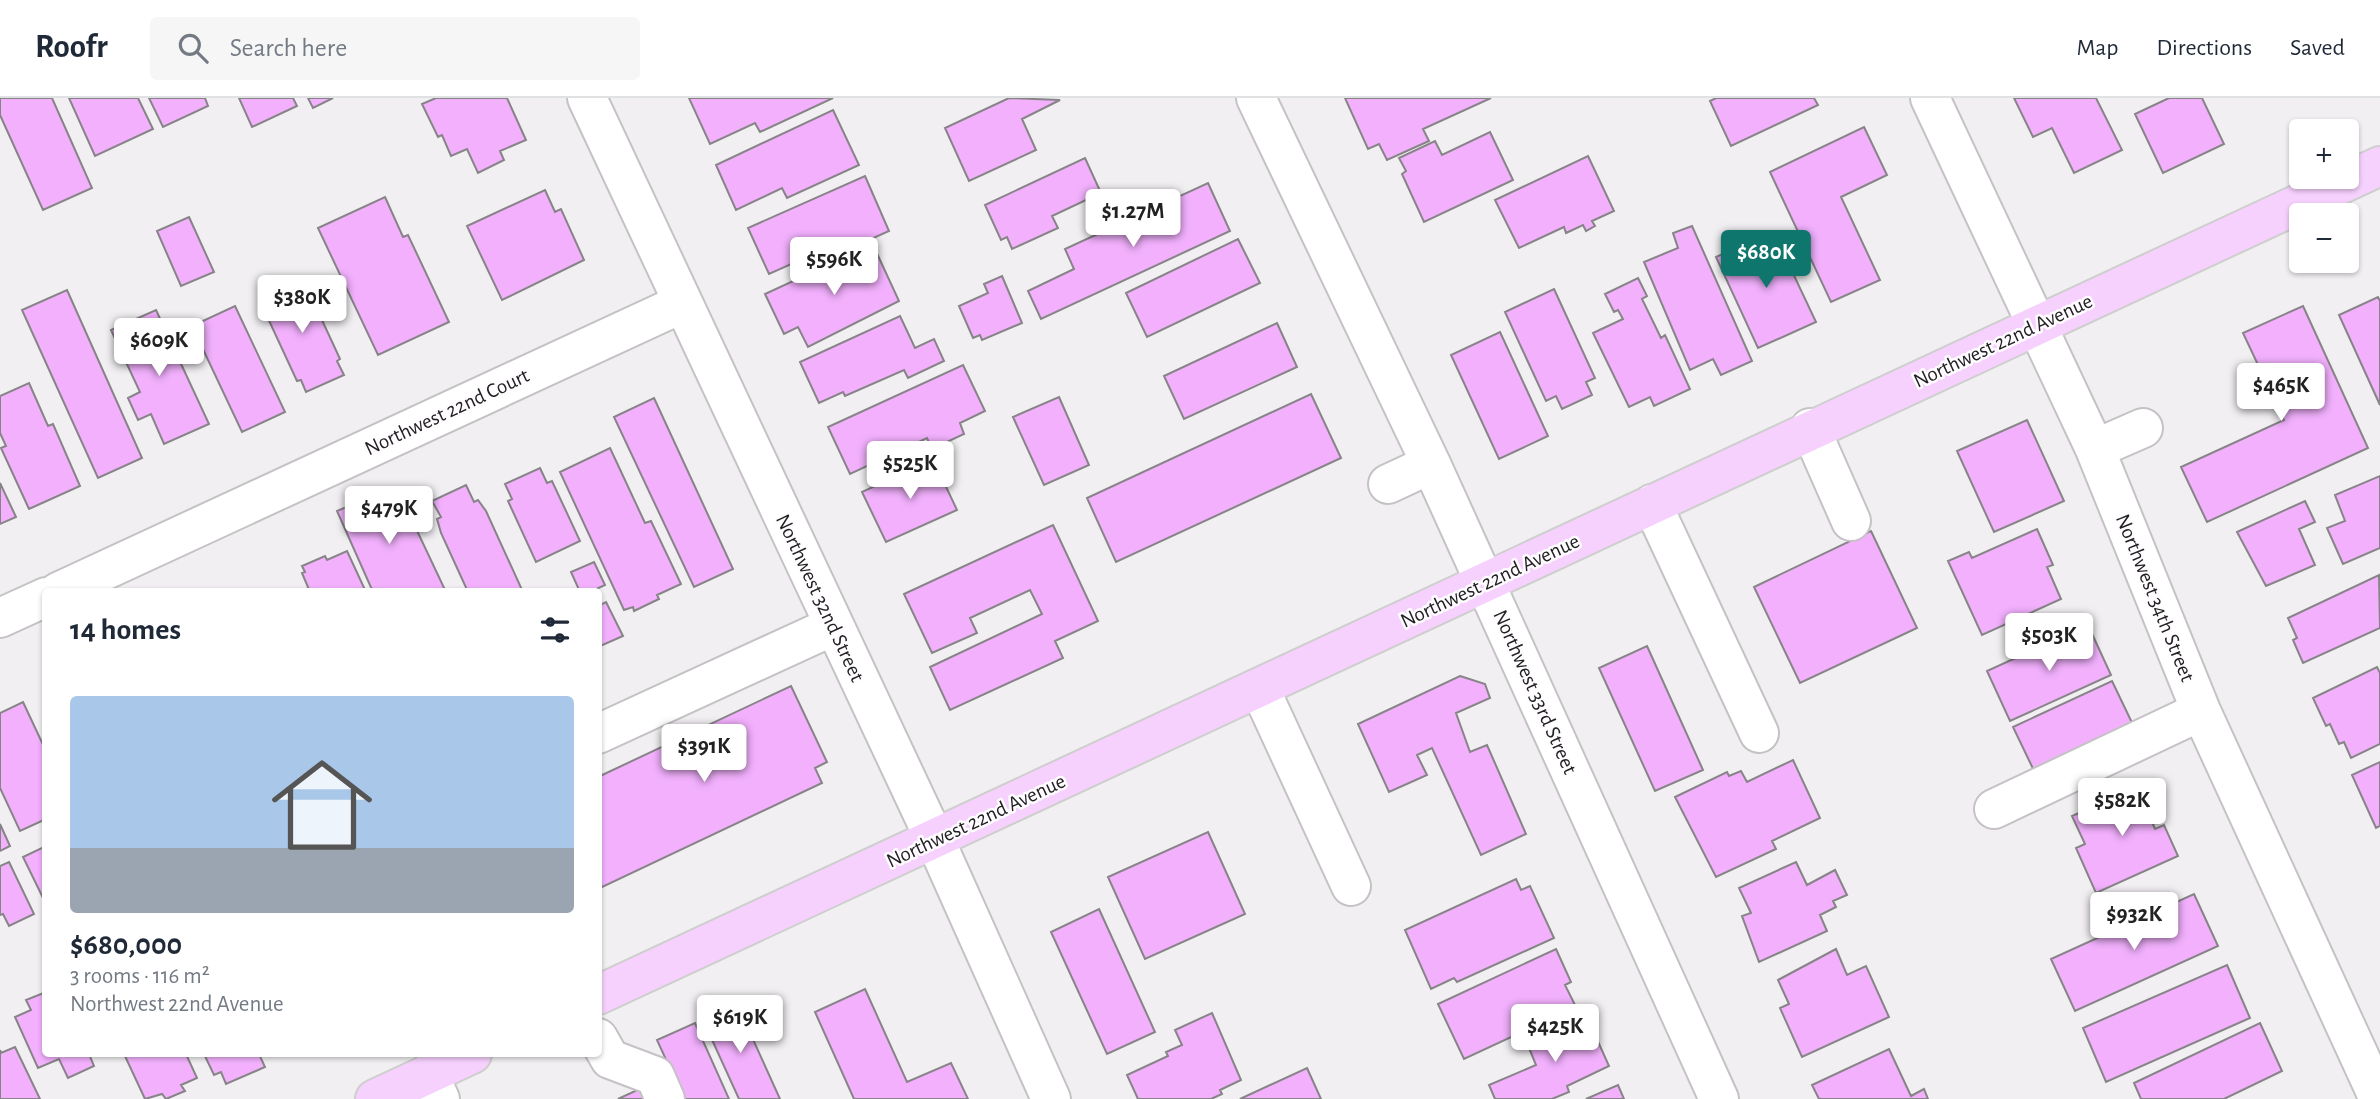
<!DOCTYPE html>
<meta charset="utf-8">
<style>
:root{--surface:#fff;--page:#f6f6f7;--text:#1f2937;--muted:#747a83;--line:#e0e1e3;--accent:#0f766e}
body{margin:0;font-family:"Alegreya Sans",sans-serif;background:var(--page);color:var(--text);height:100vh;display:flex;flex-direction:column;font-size:26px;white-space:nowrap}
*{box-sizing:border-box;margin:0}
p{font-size:23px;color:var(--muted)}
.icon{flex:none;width:38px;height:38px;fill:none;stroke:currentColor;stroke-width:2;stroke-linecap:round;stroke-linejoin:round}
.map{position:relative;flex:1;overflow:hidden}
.drawer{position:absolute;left:42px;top:490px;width:560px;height:469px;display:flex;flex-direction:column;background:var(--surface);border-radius:7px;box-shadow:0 2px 5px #0004}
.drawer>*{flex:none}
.buttons{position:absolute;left:2289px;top:21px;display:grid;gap:14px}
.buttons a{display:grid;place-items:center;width:70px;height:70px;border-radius:7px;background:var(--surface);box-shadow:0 2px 5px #0004;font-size:35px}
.price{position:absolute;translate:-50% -60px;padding:0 16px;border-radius:7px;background:#fff;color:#222;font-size:23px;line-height:46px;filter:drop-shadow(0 2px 4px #0008)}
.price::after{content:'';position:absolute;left:50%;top:42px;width:21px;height:16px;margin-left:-10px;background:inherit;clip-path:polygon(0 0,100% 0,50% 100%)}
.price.selected{background:var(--accent);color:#fff}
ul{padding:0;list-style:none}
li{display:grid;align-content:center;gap:14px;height:371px;padding:0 28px}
li span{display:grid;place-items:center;height:217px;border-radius:7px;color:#555}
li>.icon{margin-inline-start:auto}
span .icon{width:126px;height:126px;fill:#fffc;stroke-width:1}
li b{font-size:30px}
h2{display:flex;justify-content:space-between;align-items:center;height:84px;padding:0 28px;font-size:30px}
header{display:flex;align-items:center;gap:42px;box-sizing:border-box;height:98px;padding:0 35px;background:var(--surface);border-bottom:2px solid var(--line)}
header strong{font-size:33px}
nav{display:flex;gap:38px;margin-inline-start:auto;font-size:24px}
.search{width:490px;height:63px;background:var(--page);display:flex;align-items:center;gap:18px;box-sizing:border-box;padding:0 24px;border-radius:7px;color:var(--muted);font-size:26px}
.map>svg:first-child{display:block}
.building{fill:#f2b0fd;stroke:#878487;stroke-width:2}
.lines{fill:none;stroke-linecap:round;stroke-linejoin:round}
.minor-casing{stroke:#c5c2c5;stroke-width:42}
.major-casing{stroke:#cecece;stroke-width:42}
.minor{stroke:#fff;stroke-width:38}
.major{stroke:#f7d1fd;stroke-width:38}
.labels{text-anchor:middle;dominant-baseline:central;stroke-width:5;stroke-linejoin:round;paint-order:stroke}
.street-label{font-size:21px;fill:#222122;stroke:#fefcff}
</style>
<header>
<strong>Roofr</strong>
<div class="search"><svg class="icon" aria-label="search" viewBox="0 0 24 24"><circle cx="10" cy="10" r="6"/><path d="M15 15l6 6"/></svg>Search here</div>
<nav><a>Map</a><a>Directions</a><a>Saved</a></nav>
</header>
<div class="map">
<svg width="2380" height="1001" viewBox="0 0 2380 1001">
<rect width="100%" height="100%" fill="#f1eff2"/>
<path class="building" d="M 0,0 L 52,0 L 92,90 L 43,112 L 0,17 Z
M 69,0 L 138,0 L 153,31 L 95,58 Z
M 149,0 L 205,0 L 208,8 L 163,29 Z
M 239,0 L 293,0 L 297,8 L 252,29 Z
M 308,0 L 333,0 L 313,10 Z
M 436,0 L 507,0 L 526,42 L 500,53 L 504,62 L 478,75 L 467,51 L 451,58 L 442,37 L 438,39 L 422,6 Z
M 689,0 L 833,0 L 760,34 L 755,25 L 710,46 Z
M 1009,0 L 1060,2 L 1022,21 L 1036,52 L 969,83 L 945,30 Z
M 1345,0 L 1491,0 L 1423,31 L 1429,43 L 1387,62 L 1379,46 L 1368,51 Z
M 1716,0 L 1814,0 L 1818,7 L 1731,48 L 1710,3 Z
M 2014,0 L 2096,0 L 2122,52 L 2074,75 L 2052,30 L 2033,39 Z
M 2169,0 L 2202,0 L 2224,46 L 2163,75 L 2135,16 Z
M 833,12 L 859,67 L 787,100 L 782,90 L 736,112 L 716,67 Z
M 1864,29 L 1887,77 L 1841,99 L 1880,182 L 1831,204 L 1770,74 Z
M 1490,34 L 1513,82 L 1424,124 L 1402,76 L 1406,73 L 1399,60 L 1435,43 L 1442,57 Z
M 1588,58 L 1614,113 L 1592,123 L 1595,128 L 1586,133 L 1583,127 L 1566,135 L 1564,129 L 1519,150 L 1495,102 Z
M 1085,60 L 1101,95 L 1052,118 L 1058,130 L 1012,151 L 1007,139 L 1001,142 L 985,107 Z
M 865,78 L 889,133 L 820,164 L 816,155 L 769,176 L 748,130 Z
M 1208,85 L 1230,133 L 1041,221 L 1028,193 L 1074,171 L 1065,151 Z
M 545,92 L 555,114 L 561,111 L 584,162 L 502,202 L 467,128 Z
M 385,99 L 403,139 L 408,137 L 449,224 L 378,257 L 318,130 Z
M 189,119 L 214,174 L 181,188 L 157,133 Z
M 1692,128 L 1752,263 L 1721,277 L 1713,261 L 1690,272 L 1644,164 L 1678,150 L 1673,135 Z
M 1773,133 L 1816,224 L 1758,250 L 1716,159 Z
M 1238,141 L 1260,185 L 1147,239 L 1126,195 Z
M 874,149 L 899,203 L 808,249 L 798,229 L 784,236 L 765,196 L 856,154 L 857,157 Z
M 1002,178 L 1022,225 L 982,242 L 980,237 L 973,240 L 959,208 L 988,195 L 984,186 Z
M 1638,180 L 1647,198 L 1642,201 L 1661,240 L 1665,237 L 1690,291 L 1654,308 L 1650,299 L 1629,309 L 1593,235 L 1623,221 L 1618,212 L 1614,214 L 1605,196 Z
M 303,181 L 340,261 L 337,263 L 344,277 L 306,294 L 301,282 L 297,283 L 259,201 Z
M 1554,191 L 1595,280 L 1586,284 L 1592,297 L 1562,311 L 1556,298 L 1546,303 L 1505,214 Z
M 67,192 L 142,360 L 98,380 L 22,212 Z
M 2378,199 L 2380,203 L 2380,307 L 2339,217 Z
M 235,208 L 285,314 L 242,334 L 192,228 Z
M 2303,208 L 2368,350 L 2207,424 L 2181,369 L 2284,322 L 2243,235 Z
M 156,212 L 209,326 L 164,346 L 151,316 L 138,322 L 128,300 L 140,294 L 111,232 Z
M 900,218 L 915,250 L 934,241 L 944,263 L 908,280 L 904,272 L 845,298 L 843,294 L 819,305 L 800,264 Z
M 1277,225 L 1297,269 L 1184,321 L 1164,278 Z
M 1500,234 L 1548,338 L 1499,361 L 1451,257 Z
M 963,267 L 985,313 L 960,325 L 964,336 L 932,351 L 927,340 L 850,376 L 828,329 Z
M 29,285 L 48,328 L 53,326 L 80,388 L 29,411 L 1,350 L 6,348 L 0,335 L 0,298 Z
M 1311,296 L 1341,360 L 1116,464 L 1087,400 Z
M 1059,299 L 1089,367 L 1044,387 L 1013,319 Z
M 654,300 L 733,471 L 694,489 L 614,319 Z
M 2027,322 L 2064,403 L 1994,434 L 1957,353 Z
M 610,350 L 645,425 L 651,423 L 681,486 L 657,497 L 659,501 L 634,513 L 633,509 L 624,512 L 560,374 Z
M 933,361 L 957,412 L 886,444 L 862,394 Z
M 540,370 L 547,385 L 552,383 L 580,443 L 536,464 L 508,403 L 512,401 L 505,386 Z
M 2380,378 L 2380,450 L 2343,466 L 2327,430 L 2345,423 L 2335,397 Z
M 0,385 L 16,419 L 0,426 Z
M 466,387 L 474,404 L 478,402 L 486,413 L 523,494 L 468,494 L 441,435 L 437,421 L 441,419 L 432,403 Z
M 391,390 L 412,422 L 446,494 L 373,494 L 337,413 Z
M 2305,403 L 2315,424 L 2299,431 L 2315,467 L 2266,488 L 2237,434 Z
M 1053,427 L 1098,523 L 1055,543 L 1063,560 L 950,612 L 930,569 L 1042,516 L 1030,492 L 970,520 L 977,535 L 932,555 L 904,496 Z
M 2037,431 L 2053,467 L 2047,469 L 2061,501 L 1982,537 L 1948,463 L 1969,454 L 1972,460 Z
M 1871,433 L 1917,530 L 1800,585 L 1754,489 Z
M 347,453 L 366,494 L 310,494 L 302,475 L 305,474 L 302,468 L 325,458 L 327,462 Z
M 594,464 L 605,487 L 590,494 L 580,494 L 571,474 Z
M 2379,477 L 2380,530 L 2303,565 L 2293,542 L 2297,540 L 2288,520 Z
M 606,504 L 623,538 L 598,549 L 598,508 Z
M 2088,527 L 2111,577 L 2010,623 L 1987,573 Z
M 1647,548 L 1703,672 L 1655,693 L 1599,570 Z
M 2377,569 L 2380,575 L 2380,646 L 2351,660 L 2344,644 L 2339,646 L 2330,626 L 2326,628 L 2313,600 Z
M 1460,578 L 1485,586 L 1490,600 L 1456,615 L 1470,654 L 1487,647 L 1526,736 L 1481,757 L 1432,650 L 1417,657 L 1427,677 L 1389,694 L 1358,626 Z
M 2112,583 L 2136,633 L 2037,679 L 2013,629 Z
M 791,588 L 827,664 L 815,670 L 822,685 L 598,791 L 598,679 Z
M 23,604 L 46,653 L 46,721 L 20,733 L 0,690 L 0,615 Z
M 1793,662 L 1820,720 L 1772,743 L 1776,751 L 1716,779 L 1675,699 L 1727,674 L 1729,678 L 1741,673 L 1747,684 Z
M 2380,664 L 2380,728 L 2376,730 L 2352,677 Z
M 2149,684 L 2159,706 L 2147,712 L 2155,731 L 2164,727 L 2178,758 L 2096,795 L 2076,750 L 2085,746 L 2072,718 Z
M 0,726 L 10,748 L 0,753 Z
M 1208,734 L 1245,816 L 1145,861 L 1108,779 Z
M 46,748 L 46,806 L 23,759 Z
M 9,764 L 34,816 L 9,828 L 3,816 L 0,817 L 0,768 Z
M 1796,764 L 1807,787 L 1835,772 L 1847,797 L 1833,803 L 1836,809 L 1820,817 L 1827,833 L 1759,864 L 1742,818 L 1751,815 L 1739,790 Z
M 1516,781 L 1521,792 L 1530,788 L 1554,840 L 1457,884 L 1454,880 L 1431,891 L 1405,832 Z
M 2194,796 L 2218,848 L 2075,913 L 2051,861 Z
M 1099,811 L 1155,934 L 1107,956 L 1051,834 Z
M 1556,851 L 1571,884 L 1565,887 L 1576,909 L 1464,961 L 1438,906 Z
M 1836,851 L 1847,877 L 1866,868 L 1889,919 L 1802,959 L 1780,910 L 1789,906 L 1778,882 Z
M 2227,867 L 2250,920 L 2106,984 L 2083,930 Z
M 865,891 L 907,984 L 951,965 L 968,1001 L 854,1001 L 815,914 Z
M 46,894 L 46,956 L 89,956 L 94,968 L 68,980 L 59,961 L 38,970 L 15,919 L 31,912 L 26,902 Z
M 737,906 L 780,1001 L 739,1001 L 703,922 Z
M 1212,915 L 1241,982 L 1220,992 L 1222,996 L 1211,1001 L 1138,1001 L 1127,977 L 1168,958 L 1166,954 L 1182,947 L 1175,932 Z
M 1587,919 L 1609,968 L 1567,988 L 1569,994 L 1552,1001 L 1495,1001 L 1489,987 L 1536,967 L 1527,945 Z
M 695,925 L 729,1001 L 684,1001 L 657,942 Z
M 2260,925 L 2282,973 L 2224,1001 L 2141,1001 L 2134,985 Z
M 15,949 L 40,1001 L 0,1001 L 0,952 L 1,955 Z
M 1889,951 L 1911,998 L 1924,991 L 1928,1001 L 1819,1001 L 1812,987 Z
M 124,956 L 186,956 L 197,980 L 181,987 L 185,993 L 166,1001 L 162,996 L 145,1001 Z
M 204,956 L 259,956 L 265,969 L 226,986 L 221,974 L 214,977 Z
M 1307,970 L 1321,1001 L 1240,1001 Z
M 648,987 L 654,1001 L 618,1001 Z
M 1618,987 L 1624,1001 L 1586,1001 Z"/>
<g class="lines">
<defs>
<path id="minor" d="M 587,0 L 935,742 L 1051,1001
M 1256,0 L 1431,366 L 1719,1001
M 1930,0 L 2095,351 L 2201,613 L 2379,1001
M 1810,330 L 1851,423
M 2095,351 L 2143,330
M 1388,386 L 1431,366
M 1652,406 L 1759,635
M 58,494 L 683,205
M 0,520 L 46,499
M 1260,591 L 1351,788
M 598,636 L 833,528
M 1994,711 L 2201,613
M 598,940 L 610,961 L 655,978 L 665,1001
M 428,976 L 440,1001"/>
<path id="major" d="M 598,897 L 2380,68
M 375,1001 L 472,956"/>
</defs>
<use href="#minor" class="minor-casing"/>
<use href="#major" class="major-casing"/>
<use href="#minor" class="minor"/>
<use href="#major" class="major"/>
</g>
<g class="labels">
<g class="street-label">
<text transform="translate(2003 243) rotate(-25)">Northwest 22nd Avenue</text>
<text transform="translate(447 314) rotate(-25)">Northwest 22nd Court</text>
<text transform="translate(1490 483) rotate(-25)">Northwest 22nd Avenue</text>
<text transform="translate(820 500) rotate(65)">Northwest 32nd Street</text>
<text transform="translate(2155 500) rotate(68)">Northwest 34th Street</text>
<text transform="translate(1535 594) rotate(66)">Northwest 33rd Street</text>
<text transform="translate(976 723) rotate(-25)">Northwest 22nd Avenue</text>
</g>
</g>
</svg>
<div class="buttons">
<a>+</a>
<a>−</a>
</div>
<b class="price" style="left:1133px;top:151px">$1.27M</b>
<b class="price selected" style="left:1766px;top:192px">$680K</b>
<b class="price" style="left:834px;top:199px">$596K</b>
<b class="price" style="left:302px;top:237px">$380K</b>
<b class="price" style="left:159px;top:280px">$609K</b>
<b class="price" style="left:2281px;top:325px">$465K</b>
<b class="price" style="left:910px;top:403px">$525K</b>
<b class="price" style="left:389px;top:448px">$479K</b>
<b class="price" style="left:2049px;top:575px">$503K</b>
<b class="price" style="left:704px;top:686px">$391K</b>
<b class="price" style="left:2122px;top:740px">$582K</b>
<b class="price" style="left:2134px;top:854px">$932K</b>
<b class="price" style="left:740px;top:957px">$619K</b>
<b class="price" style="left:1555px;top:966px">$425K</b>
<section class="drawer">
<h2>14 homes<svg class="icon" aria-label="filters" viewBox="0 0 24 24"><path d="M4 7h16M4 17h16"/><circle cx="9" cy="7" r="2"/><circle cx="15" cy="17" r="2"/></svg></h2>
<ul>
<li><span style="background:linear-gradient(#a9c7e8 70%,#9aa5b1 0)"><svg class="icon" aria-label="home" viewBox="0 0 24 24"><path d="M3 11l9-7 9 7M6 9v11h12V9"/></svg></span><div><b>$680,000</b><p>3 rooms · 116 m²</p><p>Northwest 22nd Avenue</p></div></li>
</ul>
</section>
</div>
